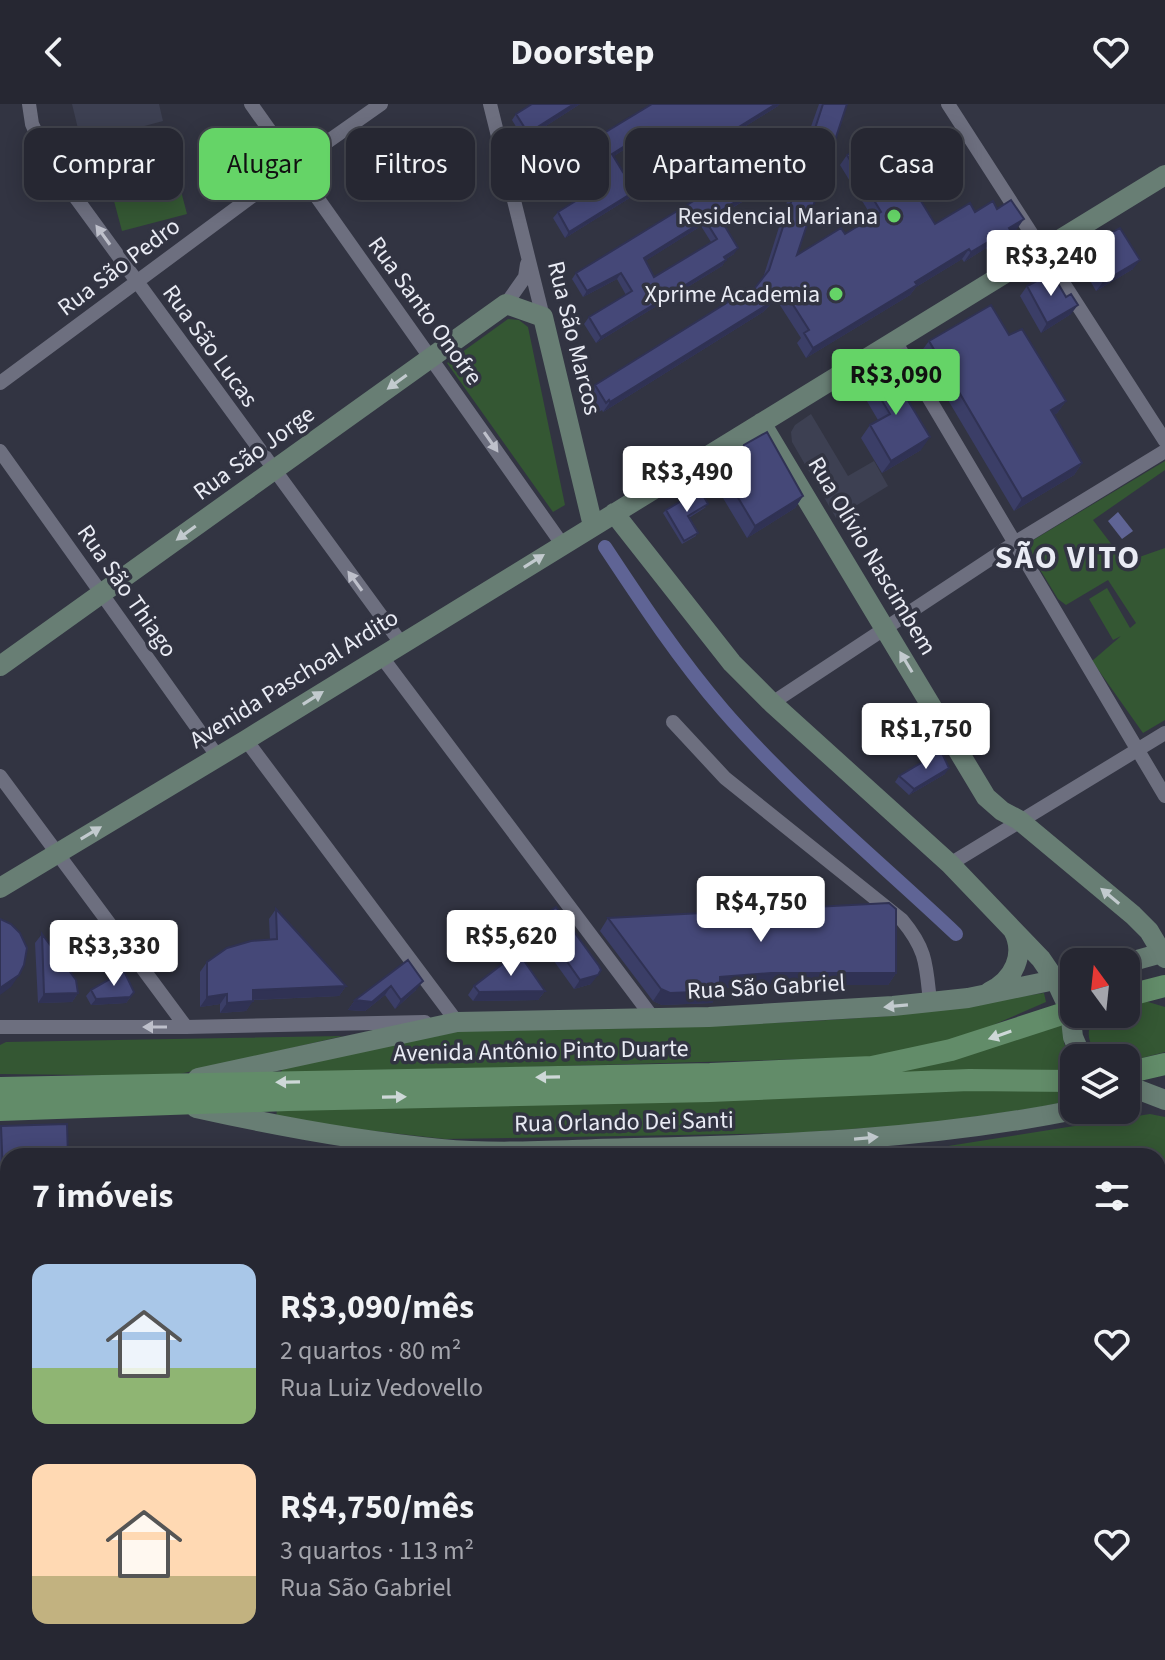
<!DOCTYPE html>
<html lang="pt">
<meta charset="utf-8">
<style>
:root{--surface:#262732;--page:#32333e;--text:#f1f3f6;--muted:#a4a5ac;--line:#42444d;--accent:#65d467}
body{margin:0;font-family:"Source Sans 3",sans-serif;background:var(--page);color:var(--text);height:100vh;display:flex;flex-direction:column;font-size:30px;white-space:nowrap}
*{box-sizing:border-box;margin:0}
p{font-size:26px;color:var(--muted)}
.icon{flex:none;width:44px;height:44px;fill:none;stroke:currentColor;stroke-width:2;stroke-linecap:round;stroke-linejoin:round}
.map{position:relative;flex:1;overflow:hidden}
.panel{position:absolute;left:0px;top:1044px;width:1166px;height:512px;display:flex;flex-direction:column;background:var(--surface);border-radius:24px 24px 0 0;box-shadow:0 4px 20px #0003,0 0 0 2px var(--line)}
.panel>*{flex:none}
.hud{position:absolute;left:24px;top:24px;width:1118px;height:72px;display:flex;gap:16px}
.needle{width:52px;rotate:345deg}
.buttons{position:absolute;left:1060px;top:844px;display:grid;gap:16px}
.buttons a{display:grid;place-items:center;width:80px;height:80px;border-radius:16px;background:var(--surface);box-shadow:0 4px 20px #0003,0 0 0 2px var(--line);font-size:40px}
.price{position:absolute;translate:-50% -68px;padding:0 18px;border-radius:8px;background:#fff;color:#222;font-size:26px;line-height:52px;filter:drop-shadow(0 2px 4px #0008)}
.price::after{content:'';position:absolute;left:50%;top:48px;width:24px;height:18px;margin-left:-12px;background:inherit;clip-path:polygon(0 0,100% 0,50% 100%)}
.price.active{background:var(--accent);color:#111}
ul{padding:0;list-style:none}
li{display:flex;align-items:center;gap:24px;height:200px;padding:0 32px}
li span{display:grid;place-items:center;flex:none;width:224px;height:160px;border-radius:16px;color:#555}
li>.icon{margin-inline-start:auto}
span .icon{width:96px;height:96px;fill:#fffc;stroke-width:1}
li b{font-size:34px}
h2{display:flex;justify-content:space-between;align-items:center;height:96px;padding:0 32px;font-size:34px}
.pill{padding:0 28px;border-radius:16px;background:var(--surface);box-shadow:0 4px 20px #0003,0 0 0 2px var(--line);font-size:28px;line-height:72px}
.pill.active{background:var(--accent);color:#111}
header{display:flex;justify-content:space-between;align-items:center;height:104px;padding:0 32px;background:var(--surface);font-size:36px;font-weight:700}
.map>svg:first-child{display:block}
.built{fill:#3d4052}
.green{fill:#345733}
.water{fill:#5f6495}
.lines{fill:none;stroke-linecap:round;stroke-linejoin:round}
.canal{stroke:#5f6495;stroke-width:14}
.service{stroke:#6d6f7f;stroke-width:7}
.minor{stroke:#6d6f7f;stroke-width:14}
.secondary{stroke:#687e74;stroke-width:20}
.primary{stroke:#628c69;stroke-width:22}
.wall{fill:#3b3e67;fill-rule:evenodd}
.shaded-wall{fill:#303254}
.building{fill:#454878;stroke:#303254;stroke-width:2;fill-rule:evenodd}
.oneway{fill:#bec0cb}
.oneway2{fill:#c2cace}
.oneway3{fill:#ced8d8}
.poi-dot{fill:#65d467;stroke:#323442;stroke-width:3}
.labels{text-anchor:middle;dominant-baseline:central;stroke-width:7;stroke-linejoin:round;paint-order:stroke}
.poi-label{font-size:24px;fill:#e9ebf4;stroke:#323442;text-anchor:end}
.street-label{font-size:24px;fill:#e9ebf4;stroke:#323442}
.district-label{font-size:32px;font-weight:bold;letter-spacing:2px;fill:#e9ebf4;stroke:#323442}
</style>
<header><svg class="icon" aria-label="back" viewBox="0 0 24 24"><path d="M15 5l-7 7 7 7"/></svg>Doorstep<svg class="icon" aria-label="heart" viewBox="0 0 24 24"><path d="M12 20l-8-8c-3-5 5-10 8-4 3-6 11-1 8 4z"/></svg></header>
<div class="map">
<svg width="1165" height="1556" viewBox="0 0 1165 1556">
<rect width="100%" height="100%" fill="#323442"/>
<path class="built" d="M 72,0 L 159,0 L 163,17 L 137,24 L 140,38 L 164,32 L 169,53 L 96,72 L 90,50 L 131,40 L 128,27 L 81,37 Z
M 811,310 L 848,372 L 874,357 L 888,382 L 836,414 L 792,338 L 791,328 L 795,321 Z
M 539,1548 L 1058,1548 L 1052,1556 L 533,1556 Z"/>
<path class="green" d="M 175,64 L 187,110 L 122,127 L 110,82 Z
M 508,215 L 519,216 L 528,223 L 565,401 L 553,408 L 447,259 Z
M 1165,357 L 1165,366 L 1093,416 L 1125,458 L 1165,444 L 1165,616 L 1143,629 L 1092,557 L 1121,532 L 1113,536 L 1089,495 L 1107,484 L 1130,524 L 1136,519 L 1108,476 L 1066,501 L 1058,495 L 1025,441 Z
M 1044,889 L 1046,898 L 968,932 L 875,953 L 281,970 L 282,964 L 465,926 L 650,924 L 813,917 L 889,912 Z
M 1145,897 L 1165,903 L 1165,948 L 1126,958 L 1126,954 L 1102,954 C 1087,940 1083,925 1099,910 L 1126,910 L 1126,901 Z
M 1056,920 L 1064,923 L 1064,939 L 1074,962 L 1071,967 L 880,970 Z
M 343,932 L 171,972 L 0,970 L 0,941 L 6,938 Z
M 971,985 L 1074,987 L 1074,996 L 1035,1004 L 924,1020 L 795,1029 L 445,1035 L 276,1016 L 277,1004 Z
M 1150,1010 L 1165,1013 L 1165,1377 L 1158,1372 L 1158,1052 L 837,1052 L 929,1045 Z"/>
<path class="water" d="M 1118,408 L 1133,427 L 1122,435 L 1108,417 Z"/>
<g class="lines">
<path class="canal" d="M 605,443 C 642,499 679,555 723,606 C 793,687 878,756 956,830"/>
<path class="service" d="M 397,1548 L 408,1556
M 662,1548 L 674,1556
M 328,1556 L 331,1548"/>
<path class="minor" d="M 29,0 L 32,20 L 49,57 L 401,539
M 251,0 L 562,440
M 490,0 L 543,213
M 948,0 L 1165,337
M 506,200 L 525,173 L 527,160
M 895,237 L 1165,692
M 0,279 L 293,62 L 381,0
M 0,347 L 218,653
M 381,552 L 653,914
M 772,599 L 1016,438 L 1165,347
M 673,618 L 725,674 L 902,816 C 927,846 926,861 930,898
M 246,636 L 457,918
M 0,672 L 186,923
M 950,760 L 1165,629
M 0,923 L 186,923 L 425,918
M 1158,1421 L 1165,1411
M 0,1537 L 8,1543
M 16,1548 L 28,1556
M 122,1556 L 127,1548
M 1066,1556 L 1071,1548"/>
<path class="secondary" d="M 761,319 L 986,693 L 1002,707 L 1019,716 L 1133,811 L 1149,827 L 1165,854
M 614,409 L 732,559 L 772,599 L 950,760 L 1041,855 L 1056,877 L 1070,907 L 1073,933 L 1082,954
M 0,562 L 506,200 L 543,213 L 593,422
M 0,784 L 246,636 L 1165,71
M 1126,859 L 1165,848
M 989,888 C 1014,876 1026,850 1013,826
M 198,974 L 457,918 L 709,913 L 893,902 L 968,894 L 1074,872
M 1126,981 L 1165,996
M 196,1004 C 277,1022 358,1037 441,1045 C 505,1051 571,1045 635,1044 C 782,1041 930,1035 1075,1006"/>
<path class="primary" d="M 1126,892 L 1165,882
M 1126,969 L 1165,960
M 0,984 L 710,970 L 872,963 L 951,946 L 1074,906
M 0,1006 L 288,996 L 710,987 L 969,976 L 1074,977
M 0,1215 L 8,1220
M 0,1240 L 8,1246
M 451,1548 L 462,1556
M 486,1548 L 497,1556"/>
</g>
<path class="wall" d="M 532,0 L 580,0 L 524,36 L 512,16 L 516,10 Z
M 652,0 L 778,2 L 565,134 L 553,114 L 558,108 L 597,84 L 587,68 L 555,86 L 544,69 L 548,63 ZM 628,43 L 638,59 L 623,68 L 614,52 Z
M 819,0 L 847,0 L 797,151 L 845,130 L 872,113 L 840,61 L 847,51 L 935,120 L 975,108 L 997,105 L 1017,125 L 1012,128 L 1009,144 L 992,154 L 986,144 L 964,158 L 962,155 L 916,183 L 910,191 L 806,254 L 797,239 L 801,234 L 776,195 L 763,208 L 603,308 L 602,306 L 599,308 L 588,291 L 595,281 L 751,189 L 763,174 L 808,31 Z
M 752,92 L 719,112 L 734,150 L 726,155 L 722,162 L 596,239 L 584,220 L 589,213 L 626,191 L 617,175 L 583,193 L 572,175 L 576,169 ZM 701,122 L 711,138 L 654,173 L 645,157 Z
M 1084,144 L 1133,165 L 1096,187 L 1077,154 Z
M 1027,182 L 1071,210 L 1041,229 L 1020,192 Z
M 1009,231 L 1066,297 L 1057,309 L 1054,311 L 1082,359 L 1074,371 L 1014,407 L 920,249 L 929,237 Z
M 866,270 L 921,346 L 882,369 L 861,334 L 870,321 L 878,316 L 858,282 Z
M 744,341 L 803,392 L 795,404 L 747,434 L 723,394 L 736,353 Z
M 706,403 L 689,414 L 696,432 L 682,440 L 663,409 L 666,406 Z
M 945,670 L 909,691 L 895,678 L 899,672 Z
M 276,805 L 346,882 L 339,892 L 253,896 L 246,907 L 220,909 L 220,900 L 200,903 L 200,868 L 207,858 L 270,836 L 269,815 Z
M 608,814 L 896,869 L 888,881 L 762,881 L 720,884 L 712,899 L 662,901 L 653,897 L 600,827 Z
M 538,816 L 591,880 L 574,885 L 531,825 Z
M 42,830 L 78,889 L 72,898 L 38,899 L 35,839 Z
M 408,856 L 416,886 L 395,905 L 385,891 L 365,907 L 348,906 L 355,896 Z
M 474,882 L 545,887 L 538,896 L 473,897 L 468,891 Z
M 91,886 L 130,894 L 126,899 L 91,901 L 86,892 Z
M 1,1022 L 8,1080 L 0,1080 L 0,1024 Z
M 0,1262 L 8,1262 L 8,1506 L 0,1501 Z
M 236,1548 L 322,1548 L 319,1556 L 246,1556 Z
M 714,1548 L 817,1548 L 812,1556 L 726,1556 Z
M 852,1548 L 948,1548 L 951,1556 L 864,1556 Z"/>
<path class="shaded-wall" d="M 574,0 L 580,0 L 524,36 L 528,29 Z
M 776,0 L 780,0 L 778,2 L 565,134 L 569,128 Z
M 633,37 L 628,43 L 608,56 L 612,50 Z
M 592,62 L 587,68 L 555,86 L 559,80 Z
M 756,85 L 752,92 L 713,115 L 717,109 Z
M 1024,115 L 1017,125 L 1002,134 L 1009,124 Z
M 705,116 L 701,122 L 639,161 L 644,154 Z
M 1015,134 L 1009,144 L 992,154 L 999,144 Z
M 993,135 L 986,144 L 964,158 L 971,148 Z
M 738,144 L 734,150 L 720,159 L 724,153 Z
M 969,145 L 962,155 L 916,183 L 910,191 L 806,254 L 813,244 L 915,178 Z
M 726,156 L 722,162 L 596,239 L 601,233 Z
M 1140,156 L 1133,165 L 1096,187 L 1103,178 Z
M 621,169 L 617,175 L 583,193 L 587,187 Z
M 783,185 L 776,195 L 763,208 L 603,308 L 610,298 Z
M 1078,201 L 1071,210 L 1041,229 L 1047,219 Z
M 1066,297 L 1057,309 L 1042,318 L 1051,306 Z
M 930,333 L 921,346 L 882,369 L 891,357 Z
M 1082,359 L 1074,371 L 1014,407 L 1022,395 Z
M 803,392 L 795,404 L 747,434 L 755,422 Z
M 949,664 L 945,670 L 909,691 L 914,685 Z
M 771,869 L 896,869 L 888,881 L 762,881 L 711,885 L 720,873 Z
M 19,871 L 11,883 L 0,891 L 0,884 Z
M 598,871 L 591,880 L 574,885 L 580,876 Z
M 423,877 L 416,886 L 395,905 L 401,896 Z
M 346,882 L 339,892 L 246,896 L 253,886 Z
M 391,882 L 385,891 L 365,907 L 348,906 L 355,896 Z
M 661,885 L 720,887 L 712,899 L 662,901 L 653,897 Z
M 545,887 L 538,896 L 473,897 L 479,888 Z
M 134,888 L 126,899 L 91,901 L 96,895 Z
M 78,889 L 72,898 L 38,899 L 44,890 Z
M 227,890 L 220,900 L 200,903 L 207,893 Z
M 253,897 L 246,907 L 220,909 L 227,899 Z
M 3,1071 L 8,1071 L 8,1080 L 0,1080 L 0,1075 Z"/>
<path class="building" d="M 532,0 L 574,0 L 528,29 L 516,10 Z
M 652,0 L 776,0 L 569,128 L 558,108 L 603,80 L 592,62 L 559,80 L 548,63 ZM 633,37 L 644,55 L 623,68 L 612,50 Z
M 823,0 L 847,0 L 797,151 L 841,124 L 845,130 L 881,108 L 847,51 L 881,32 L 935,120 L 970,99 L 975,108 L 993,97 L 997,105 L 1011,96 L 1024,115 L 1009,124 L 1015,134 L 999,144 L 993,135 L 971,148 L 969,145 L 915,178 L 917,181 L 813,244 L 804,229 L 809,226 L 783,185 L 770,199 L 610,298 L 609,296 L 606,299 L 595,281 L 749,185 L 751,189 L 769,166 Z
M 744,66 L 756,85 L 717,109 L 738,144 L 724,153 L 726,156 L 601,233 L 589,213 L 632,187 L 621,169 L 587,187 L 576,169 ZM 705,116 L 717,135 L 654,173 L 644,154 Z
M 1120,124 L 1140,156 L 1103,178 L 1084,144 Z
M 1052,169 L 1066,193 L 1071,190 L 1078,201 L 1047,219 L 1027,182 Z
M 991,201 L 1009,231 L 1022,225 L 1066,297 L 1051,306 L 1082,359 L 1022,395 L 929,237 Z
M 884,262 L 889,265 L 930,333 L 891,357 L 870,321 L 890,310 L 866,270 Z
M 767,328 L 803,392 L 755,422 L 731,382 L 744,341 Z
M 700,386 L 708,400 L 688,412 L 698,429 L 684,437 L 666,406 Z
M 941,647 L 949,664 L 914,685 L 899,672 Z
M 889,799 L 896,805 L 896,869 L 771,869 L 720,873 L 720,887 L 670,889 L 661,885 L 608,814 Z
M 556,803 L 599,862 L 601,866 L 598,871 L 580,876 L 538,816 Z
M 276,805 L 346,882 L 253,886 L 253,897 L 227,899 L 227,890 L 207,893 L 207,858 L 227,844 L 251,837 L 277,835 Z
M 0,815 L 11,820 L 20,829 L 27,844 L 24,861 L 19,871 L 0,884 Z
M 42,830 L 76,876 L 78,889 L 44,890 Z
M 518,848 L 545,887 L 479,888 L 474,882 Z
M 408,856 L 423,877 L 401,896 L 391,882 L 372,898 L 355,896 Z
M 124,867 L 134,888 L 130,893 L 96,895 L 91,886 Z
M 67,1020 L 68,1052 L 8,1052 L 8,1071 L 3,1071 L 1,1022 Z
M 2,1259 L 8,1262 L 8,1489 L 0,1484 L 0,1262 Z
M 167,1548 L 196,1548 L 208,1556 L 161,1556 Z
M 261,1548 L 322,1548 L 319,1556 L 273,1556 Z
M 367,1548 L 380,1548 L 392,1556 L 362,1556 Z
M 740,1548 L 817,1548 L 812,1556 L 751,1556 Z
M 878,1548 L 948,1548 L 954,1552 L 951,1556 L 890,1556 Z"/>
<defs><path id="oneway-solid" d="M-6-.8H1V-3.2L6.5 0L1 3.2V.8H-6Z" transform="scale(2)"/></defs>
<g class="oneway">
<use href="#oneway-solid" transform="translate(103 131) rotate(-126)"/>
<use href="#oneway-solid" transform="translate(491 338) rotate(55)"/>
<use href="#oneway-solid" transform="translate(355 477) rotate(-126)"/>
<use href="#oneway-solid" transform="translate(155 923) rotate(-180)"/>
</g>
<g class="oneway2">
<use href="#oneway-solid" transform="translate(397 278) rotate(144)"/>
<use href="#oneway-solid" transform="translate(186 429) rotate(144)"/>
<use href="#oneway-solid" transform="translate(534 457) rotate(-32)"/>
<use href="#oneway-solid" transform="translate(906 558) rotate(-121)"/>
<use href="#oneway-solid" transform="translate(313 594) rotate(-32)"/>
<use href="#oneway-solid" transform="translate(91 729) rotate(-31)"/>
<use href="#oneway-solid" transform="translate(1110 792) rotate(-140)"/>
<use href="#oneway-solid" transform="translate(896 902) rotate(175)"/>
<use href="#oneway-solid" transform="translate(866 1034) rotate(-5)"/>
</g>
<g class="oneway3">
<use href="#oneway-solid" transform="translate(1000 931) rotate(161)"/>
<use href="#oneway-solid" transform="translate(548 973) rotate(179)"/>
<use href="#oneway-solid" transform="translate(288 978) rotate(179)"/>
<use href="#oneway-solid" transform="translate(394 993) rotate(-1)"/>
</g>
<g class="poi-dot">
<circle cx="894" cy="112" r="8"/>
<circle cx="836" cy="190" r="8"/>
</g>
<g class="labels">
<g class="poi-label">
<text x="878" y="112">Residencial Mariana</text>
<text x="820" y="190">Xprime Academia</text>
</g>
<g class="street-label">
<text transform="translate(119 163) rotate(-37)">Rua São Pedro</text>
<text transform="translate(425 207) rotate(54)">Rua Santo Onofre</text>
<text transform="translate(574 234) rotate(76)">Rua São Marcos</text>
<text transform="translate(210 242) rotate(54)">Rua São Lucas</text>
<text transform="translate(254 349) rotate(-36)">Rua São Jorge</text>
<text transform="translate(872 452) rotate(59)">Rua Olívio Nascimbem</text>
<text transform="translate(127 487) rotate(55)">Rua São Thiago</text>
<text transform="translate(294 575) rotate(-32)">Avenida Paschoal Ardito</text>
<text transform="translate(766 883) rotate(-3)">Rua São Gabriel</text>
<text transform="translate(541 947) rotate(-1)">Avenida Antônio Pinto Duarte</text>
<text transform="translate(624 1018) rotate(-1)">Rua Orlando Dei Santi</text>
</g>
<g class="district-label">
<text x="1068" y="454">SÃO VITO</text>
</g>
</g>
</svg>
<div class="buttons">
<a><svg class="needle" viewBox="-14 -14 28 28"><path d="M0-13l5 13h-10z" fill="#e53935"/><path d="M0 13l5-13h-10z" fill="#a4a5ac"/></svg></a>
<a><svg class="icon" aria-label="layers" viewBox="0 0 24 24"><path d="M12 4l9 5-9 5-9-5zM3 14l9 5 9-5"/></svg></a>
</div>
<b class="price" style="left:1051px;top:194px">R$3,240</b>
<b class="price active" style="left:896px;top:313px">R$3,090</b>
<b class="price" style="left:687px;top:410px">R$3,490</b>
<b class="price" style="left:926px;top:667px">R$1,750</b>
<b class="price" style="left:761px;top:840px">R$4,750</b>
<b class="price" style="left:511px;top:874px">R$5,620</b>
<b class="price" style="left:114px;top:884px">R$3,330</b>
<div class="hud">
<a class="pill">Comprar</a>
<a class="pill active">Alugar</a>
<a class="pill">Filtros</a>
<a class="pill">Novo</a>
<a class="pill">Apartamento</a>
<a class="pill">Casa</a>
</div>
<section class="panel">
<h2>7 imóveis<svg class="icon" aria-label="filters" viewBox="0 0 24 24"><path d="M4 7h16M4 17h16"/><circle cx="9" cy="7" r="2"/><circle cx="15" cy="17" r="2"/></svg></h2>
<ul>
<li><span style="background:linear-gradient(#a9c7e8 65%,#8fb573 0)"><svg class="icon" aria-label="home" viewBox="0 0 24 24"><path d="M3 11l9-7 9 7M6 9v11h12V9"/></svg></span><div><b>R$3,090/mês</b><p>2 quartos · 80 m²</p><p>Rua Luiz Vedovello</p></div><svg class="icon" aria-label="heart" viewBox="0 0 24 24"><path d="M12 20l-8-8c-3-5 5-10 8-4 3-6 11-1 8 4z"/></svg></li>
<li><span style="background:linear-gradient(#ffd9b3 70%,#c2b280 0)"><svg class="icon" aria-label="home" viewBox="0 0 24 24"><path d="M3 11l9-7 9 7M6 9v11h12V9"/></svg></span><div><b>R$4,750/mês</b><p>3 quartos · 113 m²</p><p>Rua São Gabriel</p></div><svg class="icon" aria-label="heart" viewBox="0 0 24 24"><path d="M12 20l-8-8c-3-5 5-10 8-4 3-6 11-1 8 4z"/></svg></li>
</ul>
</section>
</div>
